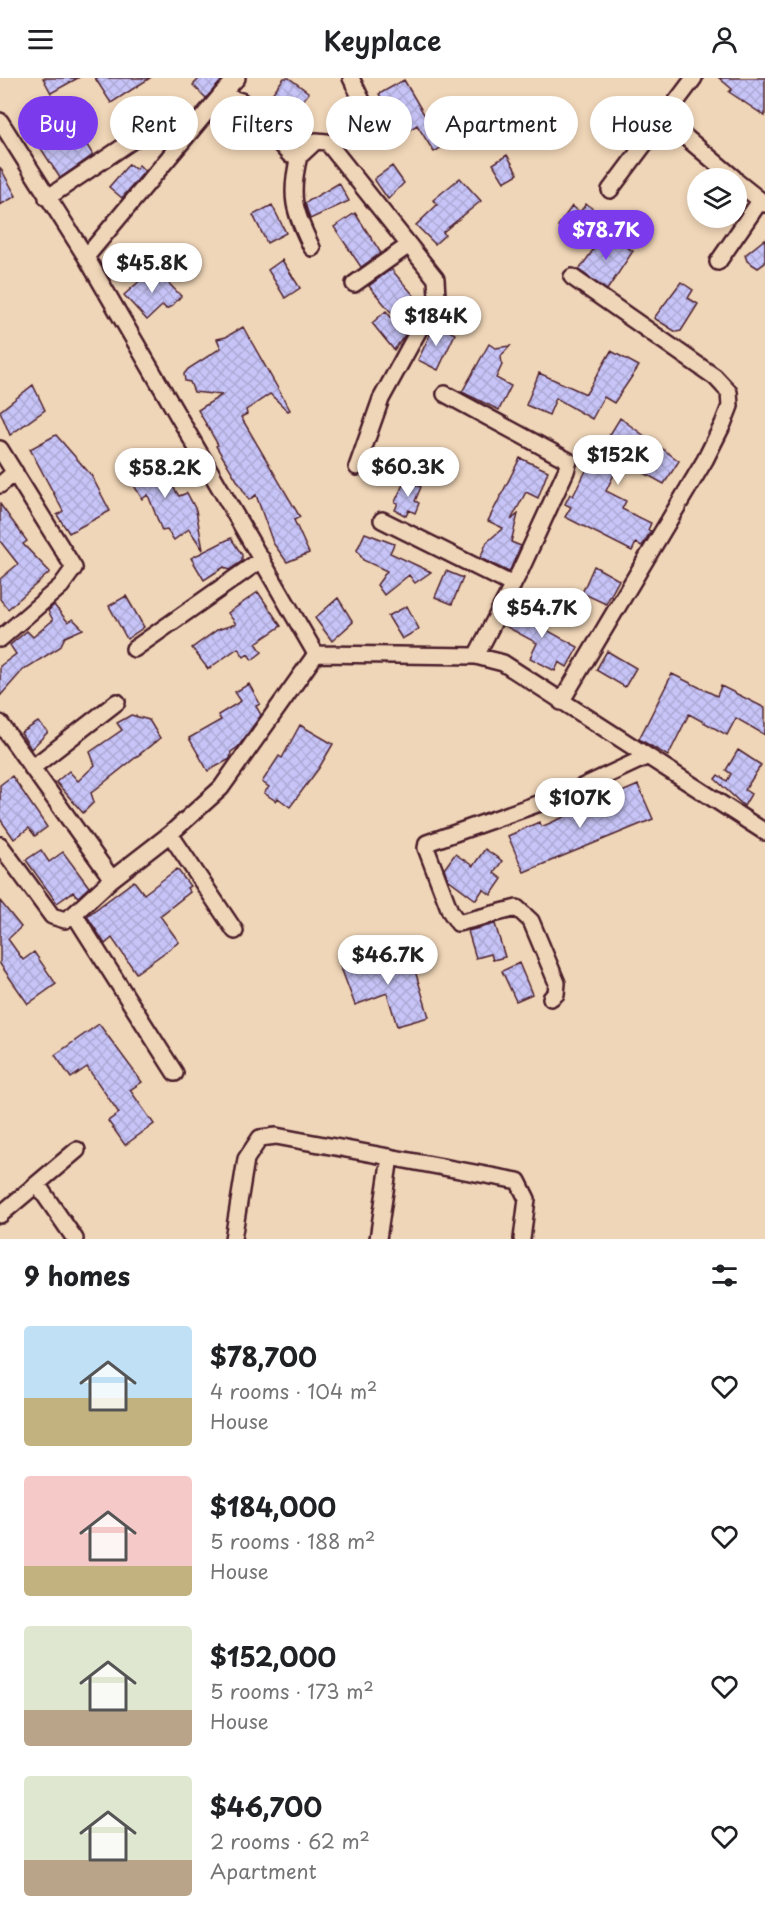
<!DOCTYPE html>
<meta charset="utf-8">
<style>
:root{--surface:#fff;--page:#f6f6f6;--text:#202124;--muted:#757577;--accent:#7c3aed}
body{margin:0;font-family:"Playpen Sans",sans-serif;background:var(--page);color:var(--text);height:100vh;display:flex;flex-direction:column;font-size:22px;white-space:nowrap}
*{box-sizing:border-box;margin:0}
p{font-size:20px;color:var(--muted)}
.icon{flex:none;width:33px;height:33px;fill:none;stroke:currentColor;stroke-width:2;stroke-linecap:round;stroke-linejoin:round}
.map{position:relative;height:1161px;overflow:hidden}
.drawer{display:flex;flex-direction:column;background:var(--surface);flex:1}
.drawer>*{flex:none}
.hud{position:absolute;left:18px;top:18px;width:729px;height:54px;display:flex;gap:12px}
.controls{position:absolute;left:687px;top:90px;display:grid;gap:12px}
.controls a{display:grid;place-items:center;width:60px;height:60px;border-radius:50%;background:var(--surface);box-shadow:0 3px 9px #0003;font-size:30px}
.price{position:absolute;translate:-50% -51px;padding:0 14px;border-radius:21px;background:#fff;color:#222;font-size:20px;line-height:39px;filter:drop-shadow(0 2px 3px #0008)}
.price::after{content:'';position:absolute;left:50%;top:36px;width:18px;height:14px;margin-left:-9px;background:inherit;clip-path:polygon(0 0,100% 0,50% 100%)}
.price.active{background:var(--accent);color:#fff}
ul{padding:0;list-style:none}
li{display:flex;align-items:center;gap:18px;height:150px;padding:0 24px}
li span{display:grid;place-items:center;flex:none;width:168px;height:120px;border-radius:6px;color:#555}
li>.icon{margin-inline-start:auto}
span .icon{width:72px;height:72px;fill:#fffc;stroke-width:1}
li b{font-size:26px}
h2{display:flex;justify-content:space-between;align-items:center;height:72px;padding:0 24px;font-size:26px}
.pill{padding:0 21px;border-radius:27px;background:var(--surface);box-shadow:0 3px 9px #0003;font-size:21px;line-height:54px}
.pill.active{background:var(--accent);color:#fff}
header{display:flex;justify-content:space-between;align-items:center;height:78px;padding:0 24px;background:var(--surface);font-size:27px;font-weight:600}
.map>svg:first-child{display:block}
.building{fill:url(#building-cross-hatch);stroke:#4a1f2b;stroke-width:1.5}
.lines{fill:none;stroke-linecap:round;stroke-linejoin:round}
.minor-casing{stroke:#4a1f2b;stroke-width:20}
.minor{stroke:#f0d6b8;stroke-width:15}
</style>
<header><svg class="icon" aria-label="menu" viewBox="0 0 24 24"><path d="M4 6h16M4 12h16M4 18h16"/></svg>Keyplace<svg class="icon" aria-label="person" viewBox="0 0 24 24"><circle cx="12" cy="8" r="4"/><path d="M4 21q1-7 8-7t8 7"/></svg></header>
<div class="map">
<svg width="765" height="1161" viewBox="0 0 765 1161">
<defs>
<pattern id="building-cross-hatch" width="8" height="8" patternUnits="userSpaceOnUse" patternTransform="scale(1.5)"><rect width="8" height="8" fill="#c7c4f7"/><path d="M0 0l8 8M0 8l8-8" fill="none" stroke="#aca8d4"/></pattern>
</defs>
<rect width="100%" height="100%" fill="#f0d6b8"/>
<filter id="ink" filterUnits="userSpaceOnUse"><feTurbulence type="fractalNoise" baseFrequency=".0167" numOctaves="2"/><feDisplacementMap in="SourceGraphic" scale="12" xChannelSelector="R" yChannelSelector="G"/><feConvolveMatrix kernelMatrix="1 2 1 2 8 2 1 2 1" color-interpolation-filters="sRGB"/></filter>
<g filter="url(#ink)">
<path class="building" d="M 43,0 L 78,0 L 51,15 Z
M 95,0 L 150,0 L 111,25 Z
M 200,0 L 224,0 L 206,20 L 193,7 Z
M 284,0 L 289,0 L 309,15 L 284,47 L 261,30 Z
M 719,0 L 765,0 L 765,38 L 729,14 L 732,11 Z
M 404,2 L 432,50 L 444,43 L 455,61 L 434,74 L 417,47 L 403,56 L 379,16 Z
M 64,29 L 93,77 L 60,100 L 29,52 Z
M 507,77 L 518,96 L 504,104 L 493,86 Z
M 129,86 L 135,91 L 139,87 L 145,93 L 122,120 L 109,109 Z
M 392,88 L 404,105 L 388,121 L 374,101 Z
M 0,89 L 16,118 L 0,127 Z
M 460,100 L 481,123 L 443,154 L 445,157 L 435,166 L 416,147 L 437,127 L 433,122 Z
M 339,105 L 349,123 L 310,141 L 305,125 Z
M 586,126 L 603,138 L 592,155 L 580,146 L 572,158 L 558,148 L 572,128 L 580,134 Z
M 272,127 L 286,155 L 267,165 L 253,137 Z
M 355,135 L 381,175 L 361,189 L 334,149 Z
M 605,155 L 633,173 L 607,212 L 579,192 Z
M 765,161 L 765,185 L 758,190 L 747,183 L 745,177 Z
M 282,182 L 300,210 L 285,220 L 268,192 Z
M 154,190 L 181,218 L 172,228 L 166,231 L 163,227 L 147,242 L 124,217 Z
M 391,191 L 416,220 L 395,239 L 369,208 Z
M 681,204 L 693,212 L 688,220 L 698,226 L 681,253 L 676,254 L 654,240 Z
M 386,233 L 405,257 L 394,272 L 372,245 Z
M 435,246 L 455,256 L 438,292 L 418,282 Z
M 243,249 L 290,332 L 288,333 L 270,316 L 246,332 L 247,336 L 241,339 L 300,439 L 294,442 L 309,475 L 287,484 L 273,465 L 256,417 L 249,422 L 216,368 L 218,367 L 198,332 L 222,317 L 194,314 L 190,304 L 185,303 L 184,296 L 188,291 L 221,270 L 217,261 L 226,259 Z
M 489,266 L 495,270 L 510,268 L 501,278 L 502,287 L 496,300 L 511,308 L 499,332 L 462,314 Z
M 611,273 L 639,288 L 614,325 L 604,319 L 592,341 L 556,320 L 549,337 L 526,327 L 539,295 L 586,316 Z
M 33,307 L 45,332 L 10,357 L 0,333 Z
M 620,340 L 679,383 L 664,406 L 621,382 L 606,413 L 626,423 L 622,431 L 651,445 L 648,452 L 651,453 L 642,468 L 636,465 L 632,473 L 565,439 L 571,429 L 565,426 L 570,416 L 573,418 L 590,385 L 592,386 Z
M 56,357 L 91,397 L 110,433 L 69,455 L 57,437 L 63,433 L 30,371 Z
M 150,374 L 179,418 L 187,415 L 196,432 L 203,472 L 189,451 L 174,462 L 167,452 L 162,453 L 148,417 L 142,421 L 125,392 Z
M 520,380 L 548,393 L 538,420 L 526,414 L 511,442 L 518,436 L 511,464 L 521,468 L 509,494 L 480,480 L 487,464 L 503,450 L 488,443 Z
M 405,402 L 421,409 L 415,423 L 419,425 L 415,435 L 409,432 L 406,438 L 395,432 L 398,425 L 395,424 Z
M 0,426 L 27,463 L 23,466 L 50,494 L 8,531 L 0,521 L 0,501 L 18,486 L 0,463 Z
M 365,455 L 394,466 L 390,475 L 431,494 L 415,505 L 409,497 L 384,517 L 377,507 L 387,493 L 363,482 L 357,472 Z
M 231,460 L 242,477 L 242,483 L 229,492 L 224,489 L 204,502 L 191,480 Z
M 594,488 L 619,502 L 606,526 L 582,515 Z
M 446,493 L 463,500 L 452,526 L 435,519 Z
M 258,514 L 281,548 L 256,565 L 262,574 L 252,582 L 248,576 L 244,579 L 238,570 L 208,591 L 192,570 L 217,552 L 236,546 L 228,535 Z
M 126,518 L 144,549 L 127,561 L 109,528 Z
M 338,520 L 353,544 L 332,563 L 315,540 Z
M 54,527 L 68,544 L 73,541 L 83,551 L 65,559 L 60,569 L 23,592 L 0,618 L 0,588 L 16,576 L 10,567 L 27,553 L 33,559 L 53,542 L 48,533 Z
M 407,528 L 419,551 L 402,561 L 388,538 Z
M 534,531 L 546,538 L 541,549 L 578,569 L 567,589 L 559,584 L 555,593 L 530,580 L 537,565 L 505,548 L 511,532 L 533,537 Z
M 607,573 L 636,590 L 625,609 L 596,592 Z
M 672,596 L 717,618 L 721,608 L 765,630 L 765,657 L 736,640 L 727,657 L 689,636 L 668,678 L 639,661 Z
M 249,606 L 260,626 L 256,628 L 261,637 L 238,669 L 231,674 L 230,681 L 208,693 L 189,660 L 221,642 L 218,637 L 241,623 L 235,614 Z
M 131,637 L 149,642 L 160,660 L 91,715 L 94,724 L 83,735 L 56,704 L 69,693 L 78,703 L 95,687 L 90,674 L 122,652 L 117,645 Z
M 38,644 L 48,654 L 31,671 L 21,655 Z
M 300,647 L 333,666 L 319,690 L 290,729 L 278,720 L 276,723 L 264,715 L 269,709 L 262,704 L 279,678 L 282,680 Z
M 738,672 L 761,687 L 745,712 L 751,716 L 744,728 L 715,701 L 718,697 L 727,703 L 731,696 L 726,692 Z
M 12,698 L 47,749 L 35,758 L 29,750 L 14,761 L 0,741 L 0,707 Z
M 638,707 L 653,741 L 524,794 L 508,758 L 539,744 L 541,749 Z
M 485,771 L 502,783 L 494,795 L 502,801 L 491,817 L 483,811 L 476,822 L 448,801 L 444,791 L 455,776 L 473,788 Z
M 41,772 L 49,784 L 63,774 L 89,809 L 78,819 L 73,814 L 57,825 L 26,782 Z
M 177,791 L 190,808 L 187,810 L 190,814 L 160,838 L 179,864 L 136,895 L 112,860 L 105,866 L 87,838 L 134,803 L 144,816 Z
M 0,823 L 21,849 L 8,861 L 23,882 L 34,874 L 56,906 L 28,926 L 0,886 Z
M 495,846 L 505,879 L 493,882 L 491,876 L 476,880 L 468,853 Z
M 410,876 L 429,939 L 397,948 L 387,915 L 355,927 L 340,887 L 363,879 L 367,889 Z
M 519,885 L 532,916 L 516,923 L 502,893 Z
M 99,946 L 142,1004 L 130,1012 L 154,1046 L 125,1067 L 108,1043 L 119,1035 L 87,989 L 71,1000 L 55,977 Z"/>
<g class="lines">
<defs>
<path id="minor" d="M 351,0 L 369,37
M 221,17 L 237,0
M 664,41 L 734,100
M 0,43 L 86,179 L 316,576
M 299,78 C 289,119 294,133 312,170
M 736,103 L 765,126
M 610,112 L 694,0
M 47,120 L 145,54
M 86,179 L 221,17 L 241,23 L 290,77 L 302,76 L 316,63 L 327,64 L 436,201 L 437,219 L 381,321 L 357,389
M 718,184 L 760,123
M 354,206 L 409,167
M 445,316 L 569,383 L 566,393 L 520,493 L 476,578
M 0,371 L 74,490 L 61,508 L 0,561
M 0,407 L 15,394
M 382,442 L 513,507
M 134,571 L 262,481
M 561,624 L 705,382 L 723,346 L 730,328 L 729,314 L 715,299 L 572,199
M 0,645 L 112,801
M 32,690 L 117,624
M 170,756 L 235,853
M 0,767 L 52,838 L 65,842 L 74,836
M 551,920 L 556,916 L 557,905 L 531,843 L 517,830 L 458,845 L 450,833 L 426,770 L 427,765 L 571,714 L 646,679
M 175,995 L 74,836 L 112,801 L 170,756 L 221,710 L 316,576 L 476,578 L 503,585 L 765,754
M 37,1106 L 75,1161
M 0,1137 L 77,1072
M 233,1161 L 246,1081 L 260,1060 L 276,1058 L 518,1103 L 527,1121 L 522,1161
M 378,1161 L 390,1079"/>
</defs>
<use href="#minor" class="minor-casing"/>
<use href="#minor" class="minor"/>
</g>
</g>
</svg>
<div class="controls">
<a><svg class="icon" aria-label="layers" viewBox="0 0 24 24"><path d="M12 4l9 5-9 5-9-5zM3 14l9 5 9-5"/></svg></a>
</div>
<b class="price active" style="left:606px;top:183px">$78.7K</b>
<b class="price" style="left:152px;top:216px">$45.8K</b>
<b class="price" style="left:436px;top:269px">$184K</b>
<b class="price" style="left:618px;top:408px">$152K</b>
<b class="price" style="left:408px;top:420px">$60.3K</b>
<b class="price" style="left:165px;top:421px">$58.2K</b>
<b class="price" style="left:542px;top:561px">$54.7K</b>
<b class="price" style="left:580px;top:751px">$107K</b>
<b class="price" style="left:388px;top:908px">$46.7K</b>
<div class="hud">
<a class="pill active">Buy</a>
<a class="pill">Rent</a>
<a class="pill">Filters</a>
<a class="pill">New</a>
<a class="pill">Apartment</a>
<a class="pill">House</a>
</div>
</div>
<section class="drawer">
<h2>9 homes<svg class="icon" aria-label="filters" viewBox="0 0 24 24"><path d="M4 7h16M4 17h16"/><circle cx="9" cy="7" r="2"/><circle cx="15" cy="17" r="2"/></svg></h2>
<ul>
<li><span style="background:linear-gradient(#bfe0f5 60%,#c2b280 0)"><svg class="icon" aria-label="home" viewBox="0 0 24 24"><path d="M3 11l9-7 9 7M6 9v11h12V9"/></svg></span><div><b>$78,700</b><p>4 rooms · 104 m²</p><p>House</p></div><svg class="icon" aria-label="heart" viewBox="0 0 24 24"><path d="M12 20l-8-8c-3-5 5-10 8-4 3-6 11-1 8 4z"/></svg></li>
<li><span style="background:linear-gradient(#f6c9c9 75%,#c2b280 0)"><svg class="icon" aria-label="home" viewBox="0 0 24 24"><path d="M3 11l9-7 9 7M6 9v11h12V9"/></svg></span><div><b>$184,000</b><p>5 rooms · 188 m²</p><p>House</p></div><svg class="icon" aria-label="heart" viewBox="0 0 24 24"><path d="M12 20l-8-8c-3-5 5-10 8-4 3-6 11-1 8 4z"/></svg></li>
<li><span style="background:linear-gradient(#dfe7d0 70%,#b9a48a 0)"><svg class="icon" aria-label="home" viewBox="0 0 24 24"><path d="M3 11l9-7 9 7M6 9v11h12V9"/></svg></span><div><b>$152,000</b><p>5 rooms · 173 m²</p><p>House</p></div><svg class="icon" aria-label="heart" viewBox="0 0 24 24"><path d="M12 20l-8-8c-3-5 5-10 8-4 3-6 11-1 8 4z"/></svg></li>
<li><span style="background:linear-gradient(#dfe7d0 70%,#b9a48a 0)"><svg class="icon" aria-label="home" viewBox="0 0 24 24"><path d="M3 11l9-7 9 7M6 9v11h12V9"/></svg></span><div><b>$46,700</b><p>2 rooms · 62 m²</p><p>Apartment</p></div><svg class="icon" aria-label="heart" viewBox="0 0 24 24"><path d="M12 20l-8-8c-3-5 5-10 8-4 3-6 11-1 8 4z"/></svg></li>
</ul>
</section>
